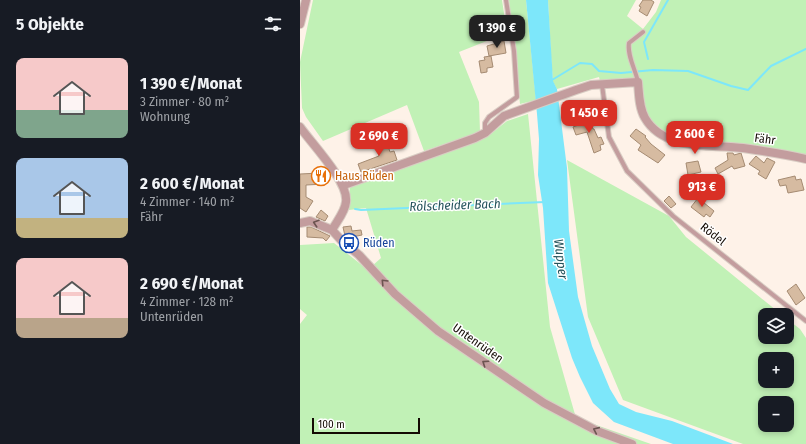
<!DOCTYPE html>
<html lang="de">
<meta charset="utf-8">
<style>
:root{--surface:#171b24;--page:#242831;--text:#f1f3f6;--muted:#9ea1a6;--accent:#d93025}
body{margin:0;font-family:"Fira Sans Condensed",sans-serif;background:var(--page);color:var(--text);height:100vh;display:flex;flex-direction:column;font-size:15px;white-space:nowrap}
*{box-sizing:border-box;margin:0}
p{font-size:13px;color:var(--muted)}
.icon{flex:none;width:22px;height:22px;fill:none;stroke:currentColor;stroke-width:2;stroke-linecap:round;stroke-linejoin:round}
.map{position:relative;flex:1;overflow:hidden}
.panel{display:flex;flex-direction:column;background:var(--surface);width:300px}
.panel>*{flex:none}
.controls{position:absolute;left:458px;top:308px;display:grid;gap:8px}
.controls a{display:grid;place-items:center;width:36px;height:36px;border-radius:8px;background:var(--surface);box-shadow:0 2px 6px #0003;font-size:20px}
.scale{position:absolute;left:12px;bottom:10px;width:108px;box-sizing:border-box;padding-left:4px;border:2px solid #140b04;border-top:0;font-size:11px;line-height:14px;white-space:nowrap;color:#140b04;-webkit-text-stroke:3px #fff;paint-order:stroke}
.price{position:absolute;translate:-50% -34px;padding:0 9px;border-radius:8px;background:var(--accent);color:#fff;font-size:13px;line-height:26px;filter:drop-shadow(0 1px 2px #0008)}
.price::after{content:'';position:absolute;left:50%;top:24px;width:12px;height:9px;margin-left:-6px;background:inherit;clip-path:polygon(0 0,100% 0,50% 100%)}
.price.selected{background:#222;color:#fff}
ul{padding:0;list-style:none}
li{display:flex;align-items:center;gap:12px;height:100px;padding:0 16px}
li span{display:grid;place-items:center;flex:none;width:112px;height:80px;border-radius:8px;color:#555}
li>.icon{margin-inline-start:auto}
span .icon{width:48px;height:48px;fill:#fffc;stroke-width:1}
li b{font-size:17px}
h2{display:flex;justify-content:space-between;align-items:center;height:48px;padding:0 16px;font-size:17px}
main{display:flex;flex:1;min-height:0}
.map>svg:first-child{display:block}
.green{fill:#c1f1b6;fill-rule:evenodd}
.water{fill:#7de7fa}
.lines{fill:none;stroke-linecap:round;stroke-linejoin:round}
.stream{stroke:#7de7fa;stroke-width:2}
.building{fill:#d6bba1;stroke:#a58b72}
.service-casing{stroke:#d9cdc4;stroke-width:6}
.minor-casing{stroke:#d9cdc4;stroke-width:10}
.service{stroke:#c39d9e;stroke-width:4}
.minor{stroke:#c39d9e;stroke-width:8}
.oneway{stroke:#6c5451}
.labels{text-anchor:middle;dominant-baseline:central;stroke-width:3;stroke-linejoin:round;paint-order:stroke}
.street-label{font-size:12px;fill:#140b04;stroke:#fff}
.food-label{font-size:12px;fill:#c56008;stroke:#fff;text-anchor:start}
.transit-label{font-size:12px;fill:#164399;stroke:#fff;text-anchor:start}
.water-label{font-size:13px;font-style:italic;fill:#24535b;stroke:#fff}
</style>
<main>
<section class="panel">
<h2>5 Objekte<svg class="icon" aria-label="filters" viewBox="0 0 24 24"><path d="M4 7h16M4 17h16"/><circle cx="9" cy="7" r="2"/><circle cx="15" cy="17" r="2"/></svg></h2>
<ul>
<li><span style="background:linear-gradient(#f6c9c9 65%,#7fa58c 0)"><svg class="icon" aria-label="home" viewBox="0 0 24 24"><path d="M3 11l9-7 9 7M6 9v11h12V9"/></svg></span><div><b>1 390 €/Monat</b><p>3 Zimmer · 80 m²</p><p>Wohnung</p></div></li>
<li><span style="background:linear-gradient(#a9c7e8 75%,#c2b280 0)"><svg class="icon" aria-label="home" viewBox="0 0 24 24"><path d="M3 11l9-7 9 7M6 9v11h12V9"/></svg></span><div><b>2 600 €/Monat</b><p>4 Zimmer · 140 m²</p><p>Fähr</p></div></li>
<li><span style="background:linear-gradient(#f6c9c9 75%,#b9a48a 0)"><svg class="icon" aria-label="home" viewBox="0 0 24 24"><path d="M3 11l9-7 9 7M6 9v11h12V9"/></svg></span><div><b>2 690 €/Monat</b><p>4 Zimmer · 128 m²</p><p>Untenrüden</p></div></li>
</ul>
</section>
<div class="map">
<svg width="506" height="444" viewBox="0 0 506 444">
<rect width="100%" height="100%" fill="#fef2e8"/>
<path class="green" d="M 13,0 L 202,0 L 207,33 L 159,52 L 179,102 L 180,132 L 124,151 L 107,105 L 23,141 L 6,117 L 2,108 L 0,62 Z
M 209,0 L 226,0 L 236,100 L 220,104 Z
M 248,0 L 336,0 L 327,16 L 343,29 L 356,12 L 361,0 L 506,0 L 506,156 L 372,138 L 349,119 L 343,106 L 338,81 L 300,81 L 299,77 L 257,89 L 253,82 L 251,57 Z
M 228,114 L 250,327 L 276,418 L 351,444 L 0,444 L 0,324 L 7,315 L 0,309 L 0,245 L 34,243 L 68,270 L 123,320 L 260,410 L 139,329 L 124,316 L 72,266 L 81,258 L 66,208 L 49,210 L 50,186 L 188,136 L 207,121 Z
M 267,160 L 369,216 L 386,237 L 482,315 L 465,315 L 465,337 L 487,337 L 487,319 L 500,329 L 506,338 L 506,444 L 443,444 L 323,400 L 288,317 ZM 465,359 L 487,359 L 487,381 L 465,381 ZM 465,403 L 487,403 L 487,425 L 465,425 Z"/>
<path class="water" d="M 226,0 L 248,0 L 253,81 L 257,89 L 267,168 L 269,231 L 278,297 L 292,346 L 310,389 L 319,404 L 336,412 L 372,421 L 433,444 L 373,444 L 314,422 L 293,403 L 280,377 L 272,358 L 248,283 L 243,208 L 238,175 L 239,139 L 237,114 Z"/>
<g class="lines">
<path class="stream" d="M 348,59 L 344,42 L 368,0
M 252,80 L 280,63 L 292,64 L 299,71 L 321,73 L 353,70 L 388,71 L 431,86 L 448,90 L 471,66 L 506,49
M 55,209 L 61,210 L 245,202"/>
</g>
<path class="building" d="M 343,0 L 351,0 L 354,2 L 347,16 L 339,11 L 341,7 L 339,6 Z
M 204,41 L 206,53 L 189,56 L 187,46 Z
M 191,56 L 193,67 L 187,68 L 187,72 L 181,73 L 179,61 L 185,60 L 184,57 Z
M 287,114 L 293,129 L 294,129 L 298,138 L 301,137 L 304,144 L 300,145 L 301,150 L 294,153 L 287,132 L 276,135 L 273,127 L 284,123 L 282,116 Z
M 336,129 L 346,136 L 345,137 L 351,144 L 365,155 L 358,163 L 338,150 L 341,145 L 330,136 Z
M 85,137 L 90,152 L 94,151 L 97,160 L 61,172 L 58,164 L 79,156 L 76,146 L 80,144 L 78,139 Z
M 427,153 L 433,153 L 434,155 L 441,153 L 445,166 L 434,169 L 432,166 L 418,174 L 415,168 L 428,160 Z
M 456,156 L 464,163 L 467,158 L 475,162 L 466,179 L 458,174 L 460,171 L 449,164 Z
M 398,161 L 401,172 L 388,175 L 386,163 Z
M 20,173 L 20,175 L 25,175 L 25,184 L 6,185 L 6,197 L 13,201 L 6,212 L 0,208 L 0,174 Z
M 495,176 L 496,180 L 501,179 L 504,190 L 488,193 L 486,185 L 480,186 L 478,180 Z
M 369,196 L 376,204 L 371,208 L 364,201 Z
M 398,198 L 414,211 L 410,217 L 406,214 L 404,217 L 391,207 Z
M 21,210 L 28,216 L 25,221 L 16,217 Z
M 51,226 L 52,231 L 61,230 L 62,235 L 47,238 L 45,236 L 43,227 Z
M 7,227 L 11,227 L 30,236 L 26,241 L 23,238 L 7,237 Z
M 496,284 L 505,298 L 496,305 L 487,291 Z"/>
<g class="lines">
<defs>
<path id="service" d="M 338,82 C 335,68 327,56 329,43 L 343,32
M 302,85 L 309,137 L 327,171 L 373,216 L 506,321
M 185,133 L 185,123 L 189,117 L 217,97 L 214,51 L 206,0"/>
<path id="minor" d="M 0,24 L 6,0
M 0,127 C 12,144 49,182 46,202 C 45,212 37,221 32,230
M 44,185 L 175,138 L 185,133 L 204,116 L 276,90 L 291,85 L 338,82 C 339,94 339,108 345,118 C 364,151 411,144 443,148 C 464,151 485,154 506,159
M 0,223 L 10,221 L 32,230 L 41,240 L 59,255 L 95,294 L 138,331 L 244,403 L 297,431 L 332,444"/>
</defs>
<use href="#service" class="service-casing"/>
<use href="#minor" class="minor-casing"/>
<use href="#service" class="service"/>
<use href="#minor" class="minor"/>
</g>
<defs><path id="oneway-chevron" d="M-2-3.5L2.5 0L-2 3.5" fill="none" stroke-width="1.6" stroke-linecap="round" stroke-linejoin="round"/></defs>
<g class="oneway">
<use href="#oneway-chevron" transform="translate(16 223) rotate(-162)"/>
<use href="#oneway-chevron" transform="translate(84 282) rotate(-134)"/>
<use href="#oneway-chevron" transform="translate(185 363) rotate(-146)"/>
<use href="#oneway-chevron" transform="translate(296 430) rotate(-156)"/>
</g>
<defs>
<symbol id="restaurant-ring" viewBox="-11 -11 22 22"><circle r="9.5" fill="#fff" stroke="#e8710a" stroke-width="1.5"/><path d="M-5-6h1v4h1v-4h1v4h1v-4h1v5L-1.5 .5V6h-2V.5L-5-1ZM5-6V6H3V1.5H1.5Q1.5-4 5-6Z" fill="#e8710a"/></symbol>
<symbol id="bus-ring" viewBox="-11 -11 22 22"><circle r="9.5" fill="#fff" stroke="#1a4fb4" stroke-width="1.5"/><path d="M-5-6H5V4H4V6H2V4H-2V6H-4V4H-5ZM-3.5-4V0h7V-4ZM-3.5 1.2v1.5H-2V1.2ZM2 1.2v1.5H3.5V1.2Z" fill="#1a4fb4"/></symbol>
</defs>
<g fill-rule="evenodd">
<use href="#restaurant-ring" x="10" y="165" width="22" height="22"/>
<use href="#bus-ring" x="38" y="232" width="22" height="22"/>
</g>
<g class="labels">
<g class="street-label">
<text transform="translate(465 139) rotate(8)">Fähr</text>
<text transform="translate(413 234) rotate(38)">Rödel</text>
<text transform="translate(178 343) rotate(35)">Untenrüden</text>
</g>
<g class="food-label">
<text x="35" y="176">Haus Rüden</text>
</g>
<g class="transit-label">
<text x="63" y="243">Rüden</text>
</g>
<g class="water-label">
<text transform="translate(155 205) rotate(-2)">Rölscheider Bach</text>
<text transform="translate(261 259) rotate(83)">Wupper</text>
</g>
</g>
</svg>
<div class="controls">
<a><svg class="icon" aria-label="layers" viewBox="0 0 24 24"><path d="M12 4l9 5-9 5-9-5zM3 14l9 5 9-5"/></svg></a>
<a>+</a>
<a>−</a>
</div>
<div class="scale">100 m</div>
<b class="price selected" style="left:197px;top:49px">1 390 €</b>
<b class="price" style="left:289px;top:134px">1 450 €</b>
<b class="price" style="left:395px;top:155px">2 600 €</b>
<b class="price" style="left:79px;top:157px">2 690 €</b>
<b class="price" style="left:402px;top:208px">913 €</b>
</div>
</main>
